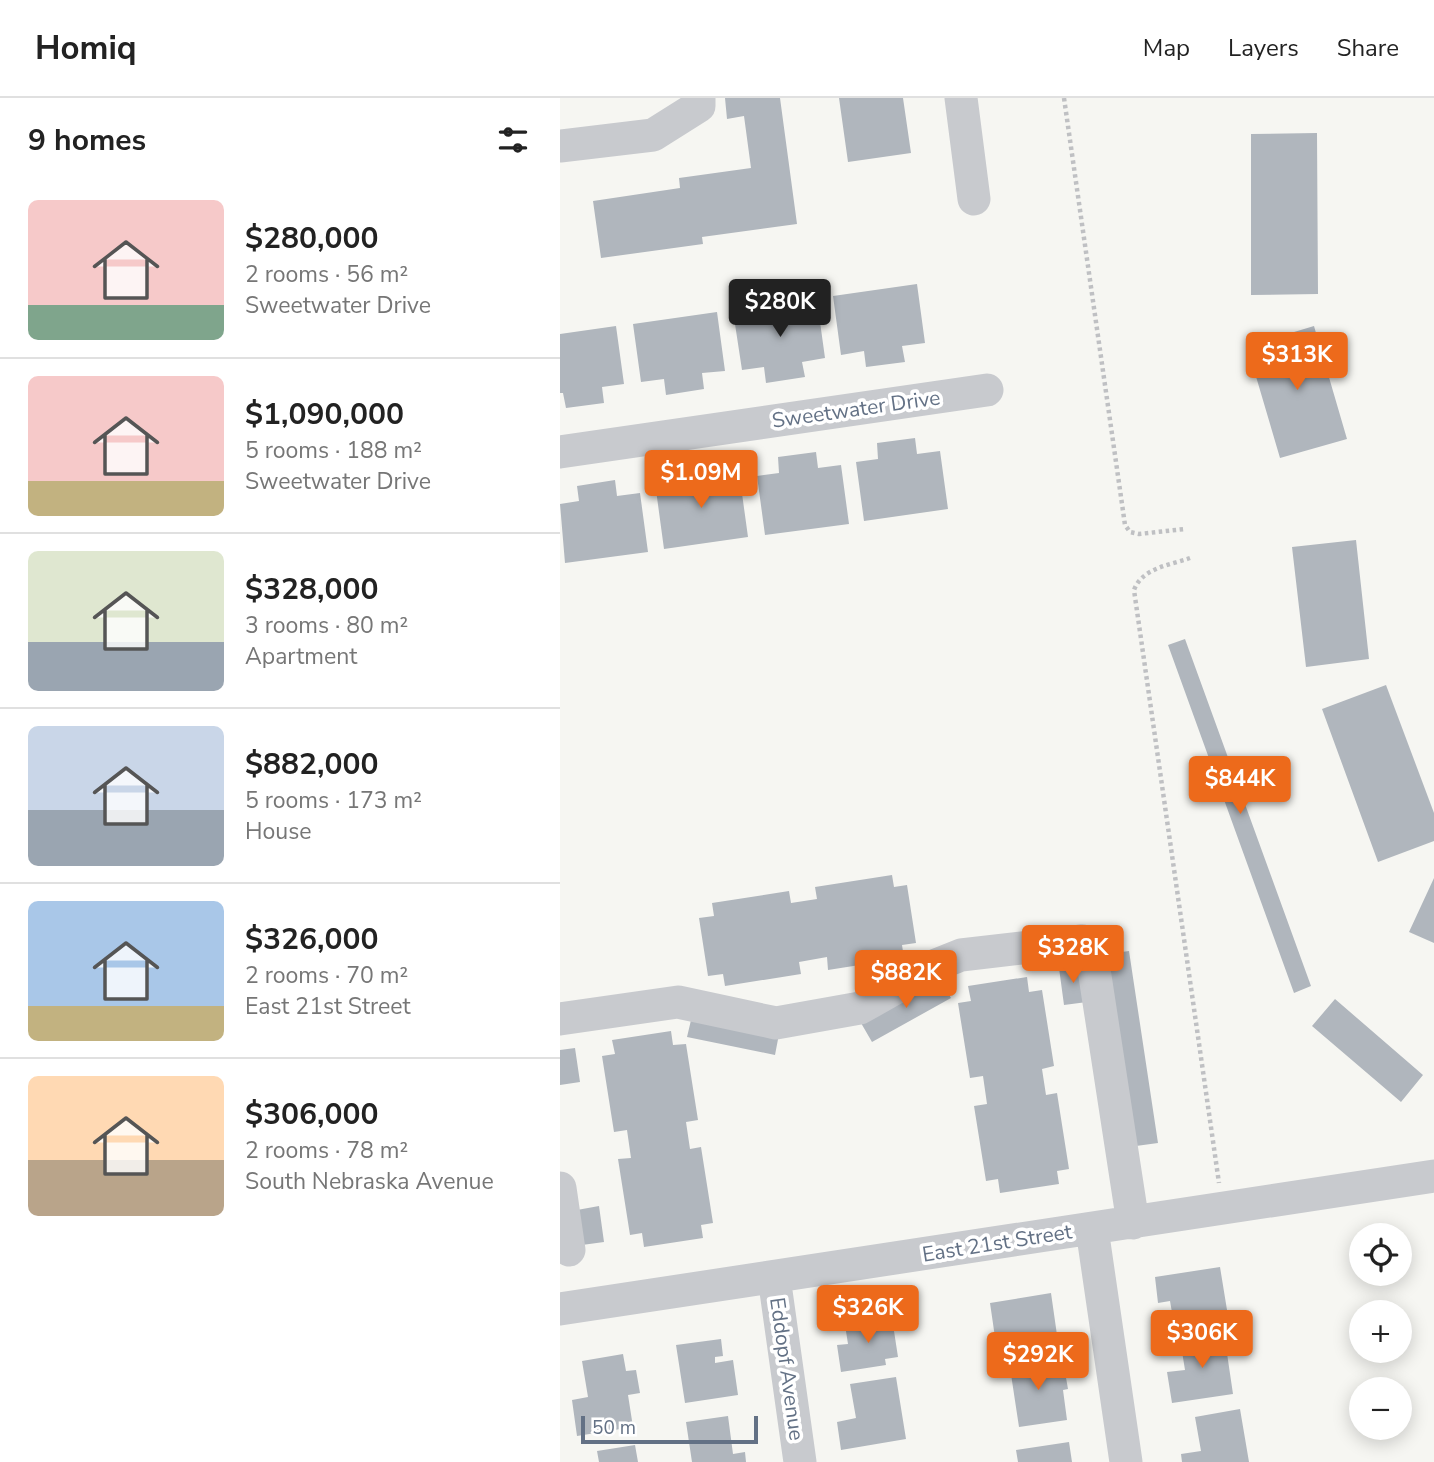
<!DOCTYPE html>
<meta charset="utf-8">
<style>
:root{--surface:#fff;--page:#f2f2f2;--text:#222;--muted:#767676;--line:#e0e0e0;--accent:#ed6a1b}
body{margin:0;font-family:"Nunito Sans",sans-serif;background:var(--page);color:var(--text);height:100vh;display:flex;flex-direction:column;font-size:26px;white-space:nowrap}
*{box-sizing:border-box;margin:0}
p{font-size:23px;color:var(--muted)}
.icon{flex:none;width:38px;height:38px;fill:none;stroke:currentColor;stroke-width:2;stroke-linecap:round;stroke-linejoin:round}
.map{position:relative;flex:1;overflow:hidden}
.drawer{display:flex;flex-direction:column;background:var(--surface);width:560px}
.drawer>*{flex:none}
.controls{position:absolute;left:789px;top:1125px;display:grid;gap:14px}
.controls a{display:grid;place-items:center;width:63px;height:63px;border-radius:50%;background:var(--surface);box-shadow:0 4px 18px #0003;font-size:35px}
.scale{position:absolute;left:21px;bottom:18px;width:177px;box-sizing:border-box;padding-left:7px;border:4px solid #637185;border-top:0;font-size:19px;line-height:24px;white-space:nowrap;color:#637185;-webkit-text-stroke:5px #fff;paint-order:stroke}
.price{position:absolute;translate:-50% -60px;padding:0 16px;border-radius:7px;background:var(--accent);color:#fff;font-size:23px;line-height:46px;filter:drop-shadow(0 2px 4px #0008)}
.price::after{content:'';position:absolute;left:50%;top:42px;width:21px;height:16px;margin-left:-10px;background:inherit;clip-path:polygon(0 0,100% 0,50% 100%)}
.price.active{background:#222;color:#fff}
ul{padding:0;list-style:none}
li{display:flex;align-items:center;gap:21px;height:175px;padding:0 28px}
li+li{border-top:2px solid var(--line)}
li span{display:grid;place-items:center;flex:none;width:196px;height:140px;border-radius:10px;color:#555}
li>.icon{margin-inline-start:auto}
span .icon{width:84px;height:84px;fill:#fffc;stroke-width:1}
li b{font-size:30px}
h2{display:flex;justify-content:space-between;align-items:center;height:84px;padding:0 28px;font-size:30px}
header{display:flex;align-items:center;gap:42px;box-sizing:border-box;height:98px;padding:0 35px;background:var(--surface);border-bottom:2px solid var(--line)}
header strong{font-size:33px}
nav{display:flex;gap:38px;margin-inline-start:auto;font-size:24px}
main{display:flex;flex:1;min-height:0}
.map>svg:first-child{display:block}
.building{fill:#b0b6bd}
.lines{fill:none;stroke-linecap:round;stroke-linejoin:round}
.path{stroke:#bfc0c3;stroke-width:4.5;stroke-dasharray:3.5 3.5;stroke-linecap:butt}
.minor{stroke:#c8cace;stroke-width:33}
.labels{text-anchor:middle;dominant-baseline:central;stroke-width:7;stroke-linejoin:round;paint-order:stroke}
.street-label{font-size:21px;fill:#637185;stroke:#fff}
</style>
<header>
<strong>Homiq</strong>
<nav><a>Map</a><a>Layers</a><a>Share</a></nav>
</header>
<main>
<section class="drawer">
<h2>9 homes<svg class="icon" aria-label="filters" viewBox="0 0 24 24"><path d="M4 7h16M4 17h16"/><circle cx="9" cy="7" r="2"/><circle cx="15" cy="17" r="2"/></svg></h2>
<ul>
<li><span style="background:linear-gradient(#f6c9c9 75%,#7fa58c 0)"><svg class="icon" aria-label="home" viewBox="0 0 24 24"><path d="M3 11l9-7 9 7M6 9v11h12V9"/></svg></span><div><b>$280,000</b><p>2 rooms · 56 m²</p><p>Sweetwater Drive</p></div></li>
<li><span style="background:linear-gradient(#f6c9c9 75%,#c2b280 0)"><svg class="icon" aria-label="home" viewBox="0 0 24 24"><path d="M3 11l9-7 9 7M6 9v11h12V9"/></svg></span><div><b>$1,090,000</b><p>5 rooms · 188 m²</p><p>Sweetwater Drive</p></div></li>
<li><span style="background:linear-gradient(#dfe7d0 65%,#9aa5b1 0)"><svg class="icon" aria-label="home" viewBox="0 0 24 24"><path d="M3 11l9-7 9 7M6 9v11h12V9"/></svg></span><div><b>$328,000</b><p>3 rooms · 80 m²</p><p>Apartment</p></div></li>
<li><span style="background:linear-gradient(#c9d6e8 60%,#9aa5b1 0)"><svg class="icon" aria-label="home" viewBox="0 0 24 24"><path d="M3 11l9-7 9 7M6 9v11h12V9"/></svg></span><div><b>$882,000</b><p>5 rooms · 173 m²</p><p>House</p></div></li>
<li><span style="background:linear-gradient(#a9c7e8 75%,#c2b280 0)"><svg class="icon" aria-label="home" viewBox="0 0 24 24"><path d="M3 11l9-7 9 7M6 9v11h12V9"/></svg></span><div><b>$326,000</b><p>2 rooms · 70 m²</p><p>East 21st Street</p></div></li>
<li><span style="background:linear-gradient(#ffd9b3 60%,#b9a48a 0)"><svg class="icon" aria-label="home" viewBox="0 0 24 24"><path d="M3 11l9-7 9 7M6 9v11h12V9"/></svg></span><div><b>$306,000</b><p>2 rooms · 78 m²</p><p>South Nebraska Avenue</p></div></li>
</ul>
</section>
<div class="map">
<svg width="874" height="1364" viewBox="0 0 874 1364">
<rect width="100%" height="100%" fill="#f6f6f2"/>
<path class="building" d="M 165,0 L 220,0 L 237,126 L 142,139 L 143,146 L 41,160 L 33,103 L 120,90 L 119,80 L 191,70 L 184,18 L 167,21 Z
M 279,0 L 343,0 L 351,55 L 288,64 Z
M 757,35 L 758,196 L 691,197 L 691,36 Z
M 357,186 L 365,245 L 342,248 L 345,264 L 306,269 L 304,253 L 281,257 L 273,198 Z
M 257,202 L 265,260 L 242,264 L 245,279 L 206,285 L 204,269 L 182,272 L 173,213 Z
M 157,214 L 165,273 L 142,275 L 144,291 L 106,297 L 104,281 L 81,284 L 73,226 Z
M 56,228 L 64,286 L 42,289 L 44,305 L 6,310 L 3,295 L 0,295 L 0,236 Z
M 754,228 L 787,341 L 720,360 L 687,248 Z
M 355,340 L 357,356 L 380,353 L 388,411 L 304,423 L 296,364 L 318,361 L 317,345 Z
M 256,354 L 258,370 L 281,367 L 289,426 L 205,437 L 197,378 L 219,375 L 218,359 Z
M 155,368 L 157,384 L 180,381 L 188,439 L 104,451 L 96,392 L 119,389 L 117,373 Z
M 55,382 L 57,398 L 80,395 L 88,454 L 5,465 L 0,406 L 19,403 L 17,388 Z
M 796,442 L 809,561 L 746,569 L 732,449 Z
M 625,541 L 751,888 L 734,895 L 608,547 Z
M 826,587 L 874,715 L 874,743 L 818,764 L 762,611 Z
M 332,777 L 334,789 L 347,787 L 356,845 L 342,847 L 344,860 L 268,872 L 267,859 L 239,864 L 241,876 L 165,888 L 163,876 L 148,878 L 139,820 L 154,818 L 152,805 L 229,793 L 231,805 L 257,801 L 255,789 Z
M 874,780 L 874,845 L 849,834 Z
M 569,853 L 598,1045 L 576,1048 L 547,856 Z
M 522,867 L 527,904 L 504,907 L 499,870 Z
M 467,879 L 469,894 L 482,892 L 494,968 L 482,971 L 486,997 L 497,995 L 509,1071 L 497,1073 L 499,1086 L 440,1095 L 438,1081 L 426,1083 L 414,1008 L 427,1006 L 423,978 L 410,980 L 398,905 L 411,903 L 408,888 Z
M 380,881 L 391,900 L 312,944 L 301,925 Z
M 775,901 L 863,977 L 841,1004 L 752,928 Z
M 132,918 L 219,936 L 215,957 L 127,939 Z
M 111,933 L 113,947 L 126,946 L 138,1022 L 126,1024 L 130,1051 L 141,1049 L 153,1125 L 141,1127 L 143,1140 L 84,1149 L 82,1135 L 70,1137 L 58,1061 L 71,1060 L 67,1032 L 54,1034 L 42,958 L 55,956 L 52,942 Z
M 15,950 L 20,984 L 0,987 L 0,952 Z
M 39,1108 L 44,1144 L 22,1147 L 17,1112 Z
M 660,1169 L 668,1218 L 614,1226 L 610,1203 L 598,1205 L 595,1179 Z
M 491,1195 L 498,1244 L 437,1253 L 430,1205 Z
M 332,1220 L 338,1259 L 325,1261 L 326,1267 L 281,1274 L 277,1247 L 288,1246 L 285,1227 Z
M 664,1235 L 673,1296 L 612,1305 L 607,1274 L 625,1272 L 620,1241 Z
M 161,1241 L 163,1258 L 155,1259 L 155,1265 L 173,1262 L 178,1297 L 125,1305 L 116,1247 Z
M 63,1256 L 66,1273 L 76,1272 L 80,1295 L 68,1297 L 73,1329 L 17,1338 L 12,1302 L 28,1299 L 22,1263 Z
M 478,1259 L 479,1265 L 496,1262 L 498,1275 L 505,1274 L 508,1291 L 503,1292 L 507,1322 L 459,1329 L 449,1263 Z
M 336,1279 L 346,1341 L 281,1352 L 277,1324 L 296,1320 L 290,1286 Z
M 680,1311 L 689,1364 L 622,1364 L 621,1356 L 641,1353 L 635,1319 Z
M 168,1318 L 173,1356 L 185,1354 L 186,1364 L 132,1364 L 126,1324 Z
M 509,1344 L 512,1364 L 458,1364 L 456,1352 Z
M 75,1347 L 78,1364 L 39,1364 L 37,1353 Z"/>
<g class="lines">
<path class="path" d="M 504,0 L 565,427 L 570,434 L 579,436 L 625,431
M 630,460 C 610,467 582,470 574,492 L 659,1085"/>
<path class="minor" d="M 401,0 L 414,101
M 0,48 L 93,37 L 139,8 L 139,0
M 0,354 L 427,292
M 0,921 L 118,904 L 216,925 L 300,910 L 376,867 L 401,857 L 522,843 L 531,852 L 573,1125
M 0,1090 L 9,1152
M 532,1131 L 566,1364
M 214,1179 L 240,1364
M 0,1211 L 874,1078"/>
</g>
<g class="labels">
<g class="street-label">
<text transform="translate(296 311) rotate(-8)">Sweetwater Drive</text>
<text transform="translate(437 1145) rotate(-9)">East 21st Street</text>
<text transform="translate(227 1271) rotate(82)">Eddopf Avenue</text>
</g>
</g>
</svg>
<div class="controls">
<a><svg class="icon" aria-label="locate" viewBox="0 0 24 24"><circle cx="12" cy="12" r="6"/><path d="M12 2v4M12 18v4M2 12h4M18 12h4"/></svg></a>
<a>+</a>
<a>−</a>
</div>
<div class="scale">50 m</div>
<b class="price active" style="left:220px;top:241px">$280K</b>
<b class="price" style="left:737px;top:294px">$313K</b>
<b class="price" style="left:141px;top:412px">$1.09M</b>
<b class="price" style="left:680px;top:718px">$844K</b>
<b class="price" style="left:513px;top:887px">$328K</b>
<b class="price" style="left:346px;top:912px">$882K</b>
<b class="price" style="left:308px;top:1247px">$326K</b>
<b class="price" style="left:642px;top:1272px">$306K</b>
<b class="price" style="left:478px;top:1294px">$292K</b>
</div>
</main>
